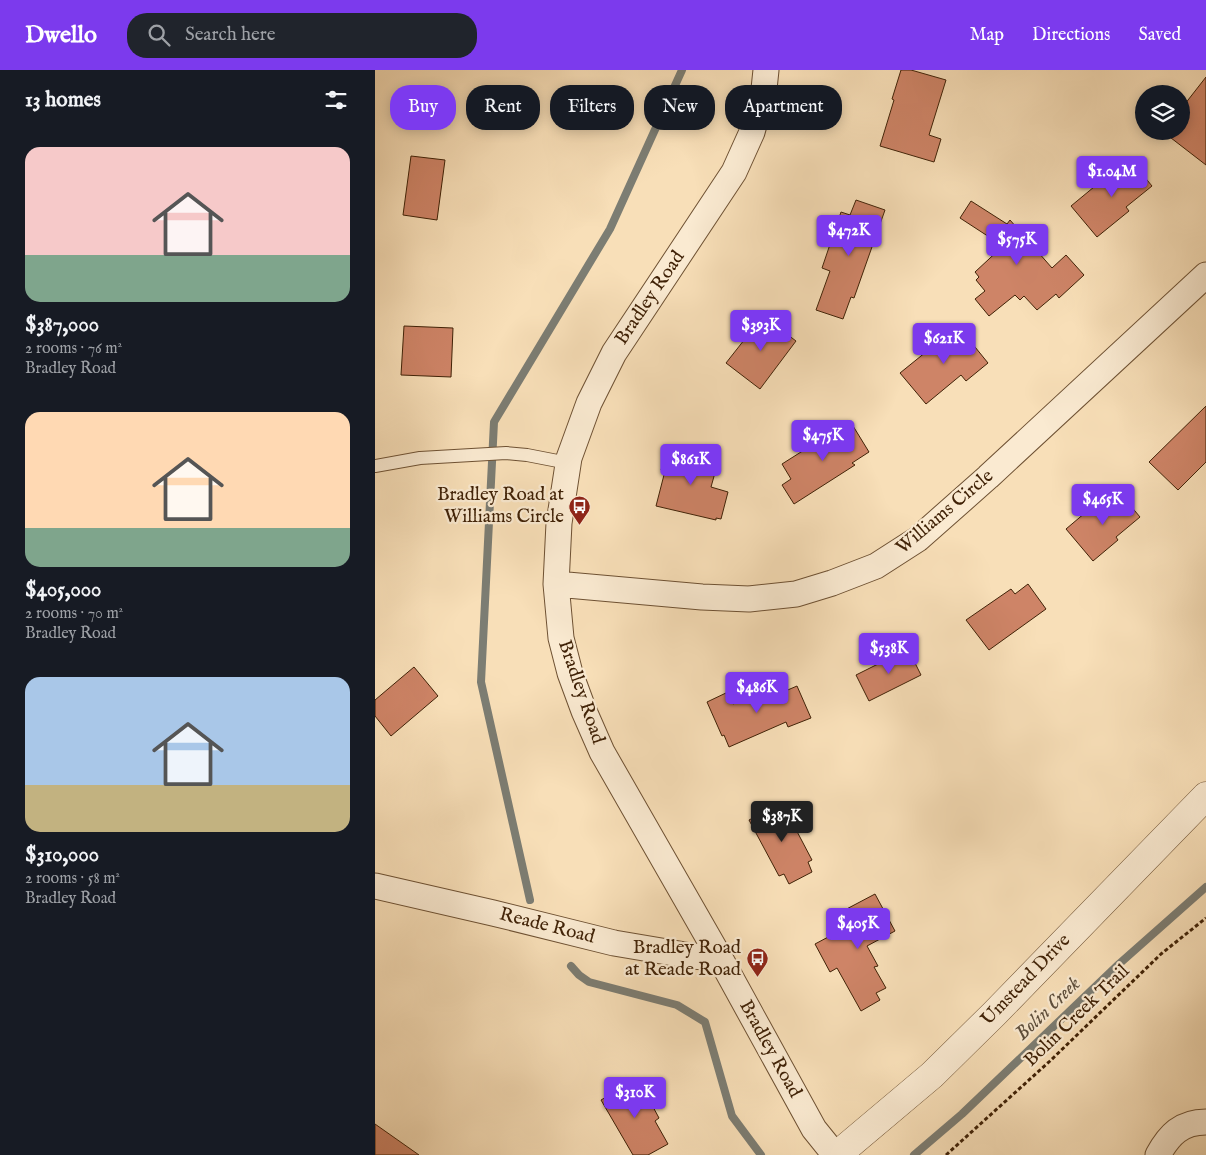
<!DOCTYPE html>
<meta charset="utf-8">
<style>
:root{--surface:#171b24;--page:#20242c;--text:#f1f3f6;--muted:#9ea1a6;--accent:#7c3aed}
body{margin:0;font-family:"IM FELL English",serif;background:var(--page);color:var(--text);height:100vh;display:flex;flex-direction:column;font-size:19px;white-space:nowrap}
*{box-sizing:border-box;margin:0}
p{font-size:16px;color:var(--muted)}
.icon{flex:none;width:28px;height:28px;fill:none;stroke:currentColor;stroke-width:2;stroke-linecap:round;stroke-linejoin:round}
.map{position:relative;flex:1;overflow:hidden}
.sheet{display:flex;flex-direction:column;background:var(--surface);width:375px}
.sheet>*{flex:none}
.banner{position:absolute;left:15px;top:15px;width:475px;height:45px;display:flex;gap:10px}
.controls{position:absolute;left:760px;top:15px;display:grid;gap:10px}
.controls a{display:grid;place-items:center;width:55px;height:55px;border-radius:50%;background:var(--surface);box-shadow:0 2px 12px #0003;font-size:25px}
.price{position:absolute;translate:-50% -42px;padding:0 11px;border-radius:5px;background:var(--accent);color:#fff;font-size:16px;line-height:32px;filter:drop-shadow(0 1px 2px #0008)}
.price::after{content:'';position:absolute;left:50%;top:30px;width:15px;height:11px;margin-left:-8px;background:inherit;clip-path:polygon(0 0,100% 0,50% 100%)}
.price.on{background:#222;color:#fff}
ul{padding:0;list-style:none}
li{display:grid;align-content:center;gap:10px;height:265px;padding:0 25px}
li span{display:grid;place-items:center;height:155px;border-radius:15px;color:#555}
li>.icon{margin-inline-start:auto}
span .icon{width:90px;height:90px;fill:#fffc;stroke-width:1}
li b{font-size:21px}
h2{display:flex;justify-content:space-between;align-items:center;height:60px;padding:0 25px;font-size:21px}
.chip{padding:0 18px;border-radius:20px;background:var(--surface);box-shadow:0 2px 12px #0003;font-size:18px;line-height:45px}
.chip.on{background:var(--accent);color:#fff}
header{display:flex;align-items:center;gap:30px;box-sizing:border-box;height:70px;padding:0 25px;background:var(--accent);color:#fff}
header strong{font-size:24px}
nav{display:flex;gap:28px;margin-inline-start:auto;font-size:18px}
.search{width:350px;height:45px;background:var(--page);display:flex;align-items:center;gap:12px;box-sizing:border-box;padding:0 18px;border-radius:20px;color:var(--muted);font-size:19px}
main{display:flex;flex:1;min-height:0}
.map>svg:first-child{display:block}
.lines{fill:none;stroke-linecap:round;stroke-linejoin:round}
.stream{stroke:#7c7d73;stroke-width:8}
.building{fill:#ce8467;stroke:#402207}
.service-casing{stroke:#6e5133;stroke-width:14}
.minor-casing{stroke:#6e5133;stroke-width:27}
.tertiary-casing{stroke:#6e5133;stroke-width:29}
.path{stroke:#402207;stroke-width:3;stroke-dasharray:4 2.5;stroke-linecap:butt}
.service{stroke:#faead1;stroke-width:12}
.minor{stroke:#faead1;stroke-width:25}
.tertiary{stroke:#faead1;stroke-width:28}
.labels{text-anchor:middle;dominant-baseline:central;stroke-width:4.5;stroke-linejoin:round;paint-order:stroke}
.street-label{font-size:19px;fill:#402207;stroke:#faead1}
.poi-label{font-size:19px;fill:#402207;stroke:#faead1;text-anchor:end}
.water-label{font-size:20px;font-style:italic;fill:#5e4f3d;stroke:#faead1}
</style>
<header>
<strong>Dwello</strong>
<div class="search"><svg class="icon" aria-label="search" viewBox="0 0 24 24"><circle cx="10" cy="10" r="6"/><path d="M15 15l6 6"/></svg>Search here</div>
<nav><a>Map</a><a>Directions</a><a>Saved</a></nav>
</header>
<main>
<section class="sheet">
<h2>13 homes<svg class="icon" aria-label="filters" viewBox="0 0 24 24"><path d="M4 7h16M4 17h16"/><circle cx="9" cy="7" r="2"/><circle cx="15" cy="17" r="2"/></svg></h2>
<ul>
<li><span style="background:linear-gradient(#f6c9c9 70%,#7fa58c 0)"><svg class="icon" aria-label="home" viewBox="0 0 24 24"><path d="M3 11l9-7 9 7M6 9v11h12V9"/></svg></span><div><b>$387,000</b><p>2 rooms · 76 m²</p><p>Bradley Road</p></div></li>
<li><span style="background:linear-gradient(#ffd9b3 75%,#7fa58c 0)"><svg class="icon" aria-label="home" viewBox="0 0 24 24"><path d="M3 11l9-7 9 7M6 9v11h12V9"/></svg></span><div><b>$405,000</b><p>2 rooms · 70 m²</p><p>Bradley Road</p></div></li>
<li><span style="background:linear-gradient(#a9c7e8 70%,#c2b280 0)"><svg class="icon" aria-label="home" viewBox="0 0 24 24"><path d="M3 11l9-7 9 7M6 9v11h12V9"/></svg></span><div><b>$310,000</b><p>2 rooms · 58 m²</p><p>Bradley Road</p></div></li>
</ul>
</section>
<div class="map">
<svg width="831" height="1085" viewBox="0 0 831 1085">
<rect width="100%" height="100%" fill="#f8dfb8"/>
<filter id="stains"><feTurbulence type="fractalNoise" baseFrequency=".004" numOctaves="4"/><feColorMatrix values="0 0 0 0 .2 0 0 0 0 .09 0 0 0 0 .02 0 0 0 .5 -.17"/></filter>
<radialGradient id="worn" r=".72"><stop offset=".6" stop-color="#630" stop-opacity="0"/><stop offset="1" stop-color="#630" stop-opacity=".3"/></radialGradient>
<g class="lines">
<path class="stream" d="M 155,830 L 106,612 L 119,352 L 235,159 L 307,0
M 196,896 L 204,905 L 214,912 L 302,935 L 330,952 L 357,1046 L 386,1085
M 539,1085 L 587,1044 L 744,894 L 831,817"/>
</g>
<path class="building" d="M 526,0 L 536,0 L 571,10 L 554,65 L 566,69 L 559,92 L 505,76 L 519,30 L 517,29 Z
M 831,7 L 831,95 L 787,61 L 806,61 L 806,39 Z
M 36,86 L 70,90 L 62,150 L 28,145 Z
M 754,88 L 777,116 L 751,137 L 754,141 L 722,167 L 696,136 Z
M 481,130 L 510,140 L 479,228 L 476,227 L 468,249 L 441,240 L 455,201 L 447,198 L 466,142 L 475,145 Z
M 596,131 L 632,154 L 635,150 L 677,198 L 691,185 L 709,205 L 684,228 L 681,224 L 662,240 L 649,226 L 645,230 L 640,225 L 614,246 L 600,229 L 610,221 L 601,210 L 604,207 L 600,202 L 628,176 L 585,148 Z
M 388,246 L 421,271 L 385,319 L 351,293 Z
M 29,256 L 78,258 L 76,307 L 26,305 Z
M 583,256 L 613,293 L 591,311 L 586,305 L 551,334 L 525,303 Z
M 831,336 L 831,392 L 803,420 L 774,392 Z
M 475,351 L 494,382 L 477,393 L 480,395 L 419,434 L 407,415 L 416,409 L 407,394 Z
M 292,379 L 343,392 L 336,417 L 353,422 L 346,449 L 341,448 L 341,450 L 281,436 L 290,401 L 286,400 Z
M 744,422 L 765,447 L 741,467 L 743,470 L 718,491 L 691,459 L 717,437 L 720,442 Z
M 653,514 L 671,539 L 614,580 L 591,550 L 636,519 L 640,524 Z
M 533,579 L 546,605 L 494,631 L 481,605 Z
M 39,597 L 63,626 L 16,666 L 0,646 L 0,630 Z
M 422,616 L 436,648 L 413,657 L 411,652 L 354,677 L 349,665 L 347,666 L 332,632 L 353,622 L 358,634 L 390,620 L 394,628 Z
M 407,733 L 437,790 L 433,792 L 437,802 L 414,814 L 409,804 L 404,806 L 374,750 Z
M 500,824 L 520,861 L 492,876 L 503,896 L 499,897 L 511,918 L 501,923 L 505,930 L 486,941 L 462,898 L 455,902 L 440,874 L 472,857 L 464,843 Z
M 263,1009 L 284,1048 L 280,1051 L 293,1074 L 273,1085 L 258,1085 L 226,1030 Z
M 0,1054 L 44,1085 L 0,1085 Z"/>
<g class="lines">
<defs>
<path id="service" d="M 0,396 L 45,388 L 131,383 L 152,385 L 193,393"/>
<path id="minor" d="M 391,0 L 389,19 L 377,62 L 359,102 L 239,283 L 214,333 L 194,388 L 184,453 L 181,514 L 186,568 L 195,603 L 209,641 L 227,682 L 345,888 L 439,1059 L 460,1085
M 181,514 L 327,527 L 374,529 L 421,524 L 457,513 L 501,496 L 543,469 L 613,407 L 831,205
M 0,816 L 118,843 L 239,873 L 316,886 L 345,888
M 783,1085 C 794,1065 806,1052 831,1052"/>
<path id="tertiary" d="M 462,1085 L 557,1005 L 619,944 L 831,726"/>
</defs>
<use href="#service" class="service-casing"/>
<use href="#minor" class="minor-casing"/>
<use href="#tertiary" class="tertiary-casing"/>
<path class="path" d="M 571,1085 L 675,991 L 786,884 L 831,848"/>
<use href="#service" class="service"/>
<use href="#minor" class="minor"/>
<use href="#tertiary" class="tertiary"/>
</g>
<defs>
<symbol id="bus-pin" viewBox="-11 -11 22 30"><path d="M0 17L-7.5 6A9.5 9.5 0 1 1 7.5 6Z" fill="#8f2418" stroke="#faead1"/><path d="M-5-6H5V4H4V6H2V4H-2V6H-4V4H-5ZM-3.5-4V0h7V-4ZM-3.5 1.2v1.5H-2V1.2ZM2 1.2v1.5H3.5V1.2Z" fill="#fff"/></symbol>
</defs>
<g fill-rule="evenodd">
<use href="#bus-pin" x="192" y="424" width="25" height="34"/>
<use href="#bus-pin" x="370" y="876" width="25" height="34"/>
</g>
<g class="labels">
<g class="street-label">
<text transform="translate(275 228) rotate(-56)">Bradley Road</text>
<text transform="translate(570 442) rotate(-40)">Williams Circle</text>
<text transform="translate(206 622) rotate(71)">Bradley Road</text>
<text transform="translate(172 856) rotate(14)">Reade Road</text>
<text transform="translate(651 910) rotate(-46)">Umstead Drive</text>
<text transform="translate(702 946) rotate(-44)">Bolin Creek Trail</text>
<text transform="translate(395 979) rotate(61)">Bradley Road</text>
</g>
<g class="poi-label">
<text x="189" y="425">Bradley Road at<tspan x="189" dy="22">Williams Circle</tspan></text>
<text x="366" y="878">Bradley Road<tspan x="366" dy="22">at Reade Road</tspan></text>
</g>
<g class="water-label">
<text transform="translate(673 939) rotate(-44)">Bolin Creek</text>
</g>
</g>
<rect width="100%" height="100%" filter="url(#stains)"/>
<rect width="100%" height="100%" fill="url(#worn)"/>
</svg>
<div class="controls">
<a><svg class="icon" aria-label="layers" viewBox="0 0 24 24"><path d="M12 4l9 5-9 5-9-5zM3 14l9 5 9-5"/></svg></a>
</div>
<b class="price" style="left:737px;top:128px">$1.04M</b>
<b class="price" style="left:474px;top:187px">$472K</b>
<b class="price" style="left:642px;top:196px">$575K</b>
<b class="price" style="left:386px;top:282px">$393K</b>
<b class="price" style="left:569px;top:295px">$621K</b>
<b class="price" style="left:448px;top:392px">$475K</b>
<b class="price" style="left:316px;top:416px">$861K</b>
<b class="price" style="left:728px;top:456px">$465K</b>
<b class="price" style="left:514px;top:605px">$538K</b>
<b class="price" style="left:382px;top:644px">$486K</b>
<b class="price on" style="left:407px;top:773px">$387K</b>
<b class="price" style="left:483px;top:880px">$405K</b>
<b class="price" style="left:260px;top:1049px">$310K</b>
<div class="banner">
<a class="chip on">Buy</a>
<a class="chip">Rent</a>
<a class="chip">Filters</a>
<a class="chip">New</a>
<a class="chip">Apartment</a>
</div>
</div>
</main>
